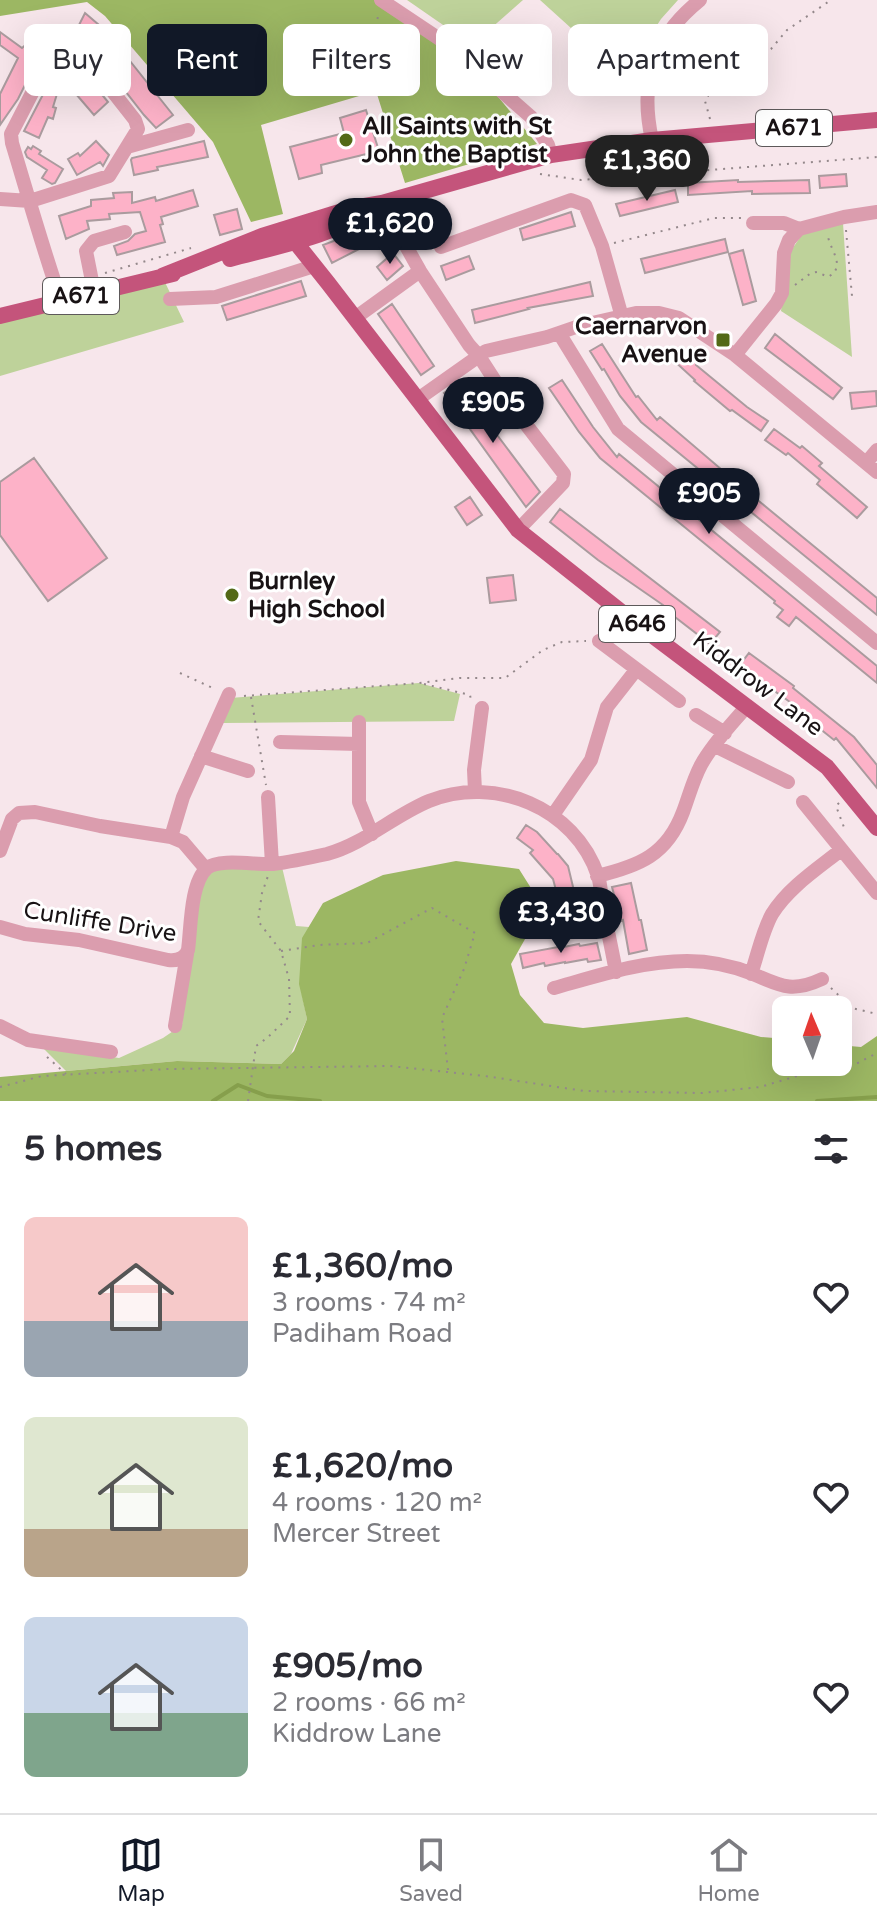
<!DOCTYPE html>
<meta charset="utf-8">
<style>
:root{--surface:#fff;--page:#f2f2f3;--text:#2b2b33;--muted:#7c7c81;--line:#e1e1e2;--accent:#111827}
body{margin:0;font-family:"Varela Round",sans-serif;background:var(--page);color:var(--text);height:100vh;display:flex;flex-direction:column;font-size:30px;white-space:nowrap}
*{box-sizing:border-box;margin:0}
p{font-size:26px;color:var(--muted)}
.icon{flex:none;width:44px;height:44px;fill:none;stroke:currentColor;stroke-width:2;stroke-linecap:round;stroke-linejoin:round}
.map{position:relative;height:1101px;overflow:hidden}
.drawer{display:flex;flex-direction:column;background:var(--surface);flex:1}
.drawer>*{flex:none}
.banner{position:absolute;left:24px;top:24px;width:830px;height:72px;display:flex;gap:16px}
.needle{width:52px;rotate:358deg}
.controls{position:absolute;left:772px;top:996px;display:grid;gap:16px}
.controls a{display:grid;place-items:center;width:80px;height:80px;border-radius:12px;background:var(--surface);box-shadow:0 8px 32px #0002;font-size:40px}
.price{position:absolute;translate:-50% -68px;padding:0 18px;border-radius:28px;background:var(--accent);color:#fff;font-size:26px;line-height:52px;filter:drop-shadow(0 2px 4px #0008)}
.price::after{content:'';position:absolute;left:50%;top:48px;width:24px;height:18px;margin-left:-12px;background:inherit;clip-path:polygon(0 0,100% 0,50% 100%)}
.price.current{background:#222;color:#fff}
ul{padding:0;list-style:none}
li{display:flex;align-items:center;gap:24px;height:200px;padding:0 24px}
li span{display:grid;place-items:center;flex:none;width:224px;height:160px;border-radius:12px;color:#555}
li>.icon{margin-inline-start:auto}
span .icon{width:96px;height:96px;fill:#fffc;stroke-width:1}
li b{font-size:34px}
h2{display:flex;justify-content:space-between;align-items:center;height:96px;padding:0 24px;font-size:34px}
.chip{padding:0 28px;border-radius:12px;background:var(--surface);box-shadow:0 8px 32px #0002;font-size:28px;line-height:72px}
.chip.current{background:var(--accent);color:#fff}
.tabs{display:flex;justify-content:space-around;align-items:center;height:112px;border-top:2px solid var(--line);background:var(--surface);font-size:22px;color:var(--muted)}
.tabs a{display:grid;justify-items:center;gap:4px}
.tabs .current{color:var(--accent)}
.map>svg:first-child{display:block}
.green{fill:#bed29a}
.forest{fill:#9cb763}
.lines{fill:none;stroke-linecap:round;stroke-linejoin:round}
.stream{stroke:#869f4c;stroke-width:4}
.building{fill:#fdb2c8;stroke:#aa9b9e;stroke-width:2}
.path{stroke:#94888b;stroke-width:2;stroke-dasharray:2 6;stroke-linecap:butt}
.minor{stroke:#db9dae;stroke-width:14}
.major{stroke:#c4547b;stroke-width:16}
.poi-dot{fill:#536917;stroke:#fff;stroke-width:3}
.labels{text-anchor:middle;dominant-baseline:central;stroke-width:6;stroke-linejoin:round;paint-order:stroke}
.shield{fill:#fff;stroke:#5d595a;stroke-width:2}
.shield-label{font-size:22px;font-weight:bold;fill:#181214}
.poi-label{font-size:24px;font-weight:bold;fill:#181214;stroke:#fff;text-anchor:start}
.street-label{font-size:24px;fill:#181214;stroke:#fff}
</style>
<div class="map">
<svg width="877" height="1101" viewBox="0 0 877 1101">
<rect width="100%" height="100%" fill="#f7e6eb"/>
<path class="green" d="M 407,0 L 523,0 L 472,45 Z
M 540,0 L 678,0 L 661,19 L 650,36 L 625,30 L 617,37 L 612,37 L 608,43 L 582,38 Z
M 843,223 L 852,357 L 781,311 L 788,255 L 803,233 Z
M 162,276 L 184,322 L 0,376 L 0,316 Z
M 419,683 L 460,694 L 454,721 L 222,723 L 230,698 Z
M 282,867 L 296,926 L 309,927 L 301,990 L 307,1019 L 291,1054 L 281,1064 L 177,1061 L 66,1071 L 41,1046 L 119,1058 L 163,1038 L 182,1025 L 195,891 L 206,869 Z"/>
<path class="forest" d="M 0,0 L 381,0 L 471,64 L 537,144 L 405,183 L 376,91 L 261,125 L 283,214 L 251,222 L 213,142 L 105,16 L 87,2 L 0,16 Z
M 456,861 L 519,869 L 541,904 L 529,932 L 511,964 L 520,995 L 544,1023 L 583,1028 L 687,1017 L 761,1037 L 786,1039 L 786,1062 L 838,1062 L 838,1045 L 861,1047 L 877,1036 L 877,1101 L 0,1101 L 0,1077 L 177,1061 L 281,1064 L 294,1051 L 307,1019 L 299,984 L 302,938 L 323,903 L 383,875 Z"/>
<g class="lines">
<path class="stream" d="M 213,1101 L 238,1085 L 267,1096 L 320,1101
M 817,1101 L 877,1097"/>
</g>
<path class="building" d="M 85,13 L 106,31 L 173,115 L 156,128 L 144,115 L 87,42 L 90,40 L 77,29 Z
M 0,32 L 22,48 L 28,43 L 45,50 L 39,57 L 18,99 L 0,125 L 0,94 L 18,58 L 0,45 Z
M 67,59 L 77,64 L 108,102 L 94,115 L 58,73 L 64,61 Z
M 50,81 L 60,84 L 53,107 L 56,108 L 53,119 L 48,117 L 39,138 L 24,131 Z
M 366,110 L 379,151 L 321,165 L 322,173 L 299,179 L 290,147 L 344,133 L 340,118 Z
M 96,141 L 109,155 L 103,166 L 100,162 L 77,175 L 68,159 L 78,153 L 80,156 Z
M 204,141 L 208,157 L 157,167 L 158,170 L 134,175 L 131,160 L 132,158 Z
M 33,146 L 41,151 L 39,154 L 63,169 L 55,183 L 52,184 L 42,178 L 47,170 L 27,157 L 25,152 L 28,147 L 31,149 Z
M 846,174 L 847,186 L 820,188 L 819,176 Z
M 738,180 L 738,182 L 809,180 L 810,193 L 752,194 L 752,191 L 688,195 L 688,183 Z
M 193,190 L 198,206 L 161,217 L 163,224 L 160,225 L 165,242 L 117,255 L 114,246 L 128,241 L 135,234 L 146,231 L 140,212 L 109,214 L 110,219 L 87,221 L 89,229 L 66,239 L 59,216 L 91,206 L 91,200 L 114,198 L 113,193 L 132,192 L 132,203 L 155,197 L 156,201 Z
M 675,190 L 678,202 L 620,216 L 616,204 Z
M 237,209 L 242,229 L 220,235 L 214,215 Z
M 571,212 L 575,226 L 523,240 L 520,229 Z
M 352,234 L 359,249 L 332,263 L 323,245 Z
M 725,239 L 728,252 L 645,273 L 641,259 Z
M 743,250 L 756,301 L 743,305 L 729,254 Z
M 393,253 L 403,266 L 387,280 L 377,267 Z
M 469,256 L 474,269 L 446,280 L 441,266 Z
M 301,281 L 306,296 L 227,320 L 222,306 Z
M 590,282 L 593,296 L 528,308 L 529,309 L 475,323 L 472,310 Z
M 392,304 L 434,366 L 421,375 L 378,314 Z
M 775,334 L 842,388 L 833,399 L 765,348 Z
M 602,344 L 636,397 L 638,396 L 657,420 L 660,417 L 749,493 L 877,598 L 877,615 L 641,422 L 620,396 L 604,369 L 602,370 L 590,351 Z
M 681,349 L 697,363 L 696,365 L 747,407 L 768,421 L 761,431 L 732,410 L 730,411 L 694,381 L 695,380 L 672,359 Z
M 562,380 L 593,427 L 617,457 L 619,454 L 877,666 L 877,683 L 796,617 L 789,626 L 777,617 L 783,610 L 774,603 L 775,601 L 600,458 L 579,432 L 549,388 Z
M 458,383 L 540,492 L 526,507 L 444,393 Z
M 876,391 L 877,406 L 852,409 L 850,393 Z
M 774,429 L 800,448 L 802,446 L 822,463 L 819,466 L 867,507 L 857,518 L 817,484 L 820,480 L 788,453 L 786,455 L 765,440 Z
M 34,458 L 107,558 L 48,601 L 0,535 L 0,482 Z
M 470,497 L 482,515 L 467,525 L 455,507 Z
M 560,509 L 720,632 L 710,644 L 662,607 L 663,605 L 598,560 L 550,522 Z
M 513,575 L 516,600 L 490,603 L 487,578 Z
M 749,653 L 794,686 L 793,688 L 854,737 L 877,765 L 877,788 L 836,738 L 834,740 L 789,704 L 790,702 L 739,666 Z
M 526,825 L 537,832 L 557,854 L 558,854 L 568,866 L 581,920 L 565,924 L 553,879 L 530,853 L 533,850 L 517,838 Z
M 631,883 L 639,920 L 641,920 L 647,950 L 629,954 L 623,920 L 621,921 L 612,887 Z
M 597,943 L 601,960 L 588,962 L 587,959 L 565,963 L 565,962 L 545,966 L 544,963 L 523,968 L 520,954 L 558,947 L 559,948 L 579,944 L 580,946 Z"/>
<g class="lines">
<path class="path" d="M 366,82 L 378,16
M 710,119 L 705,101 L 714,86 L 740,71 L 771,49 L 787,30 L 831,0
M 540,174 L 581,180 L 877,157
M 846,230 L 852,296
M 614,243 L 714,218 L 741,218
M 105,273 L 191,248
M 795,285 L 811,273 L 817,272 L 828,277 C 846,267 832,253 828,237
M 621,628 L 619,631 L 622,640
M 180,673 L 215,689
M 424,684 L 470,695 L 471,700
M 244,696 L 419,683 L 460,678 L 505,678 L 543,650 L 562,642 L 586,641
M 251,697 L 266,785
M 839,803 L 836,806 L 845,830
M 281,951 L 319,945 L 367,943 L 432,908 L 475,933 L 464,969 L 442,1018 L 448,1070
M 831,988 L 852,1008 L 877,1014
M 47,1057 L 66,1074
M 0,1087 L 42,1076 L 168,1069 L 390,1066 L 485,1076 L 584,1091 L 702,1093 L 760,1087 L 797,1076 L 850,1067 L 877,1053
M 248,1101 L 256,1046 L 267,1038 L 290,1016 L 289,979 L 281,951 L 258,921 L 262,893 L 268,876"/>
<path class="minor" d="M 381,0 L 450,46 L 531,117 L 548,145 L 551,155
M 652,140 C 639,81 653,38 700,0
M 127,147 L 188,130
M 0,199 L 30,201 L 109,176 L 138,129 L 135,120 L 80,50 C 65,47 57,50 48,62 L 11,134 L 12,143 C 28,196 43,249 61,301
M 382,203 L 420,271 L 469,345 L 479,356 L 508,401 L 564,474 L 563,483 L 518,530
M 753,223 L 784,223 L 799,229
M 441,247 L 571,200 L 585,205 L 602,246 L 622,317
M 97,292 L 92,281 L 86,251 L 94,241 L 125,232
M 170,299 L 216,297 L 314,266
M 355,318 L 420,271
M 559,333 L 618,429 L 877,643
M 735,355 L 776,304 L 782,293 L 784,253 L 789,240 L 799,229 L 844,217 L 877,212
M 418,399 L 486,351 L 547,337 L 579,326 L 636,313 L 659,313 L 679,318 L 735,355 L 877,472
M 866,463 L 877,450
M 599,641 L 679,701
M 696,715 L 725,733
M 359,722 L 359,802 L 372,834
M 280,742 L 359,744
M 715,746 L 788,782
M 201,756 L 248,771
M 475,791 L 474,770 L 482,708
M 268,797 L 272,864
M 803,802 L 877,893
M 553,815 L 591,760 L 607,707 L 636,670
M 171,837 L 183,797 L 229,694
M 0,851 L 12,819 L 19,813 L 35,812 L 100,826 L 171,837 L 183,842 L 206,869
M 597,876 C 639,866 667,855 683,812 C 689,796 693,780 701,765 C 713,743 732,724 747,706
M 0,927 L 25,934 L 79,940 L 168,960 C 177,961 185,959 188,950 C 191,929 190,883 207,868 C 219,858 256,865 273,864 C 290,862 309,858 327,854 C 364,844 393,816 429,801 C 494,775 575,807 598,876 C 601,885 601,896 603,906 C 607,928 612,950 616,972
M 751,974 C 758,954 762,932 772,914 C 788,888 817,869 841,850
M 554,988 C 597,976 642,961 687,961 C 708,961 733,966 753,974 C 781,986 792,993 822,979
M 0,1026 L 28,1040 L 111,1052
M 175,1026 L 187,954"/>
<path class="major" d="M 285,229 L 328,283 L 518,530 L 624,614 L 827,767 L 877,828
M 230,259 C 279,246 336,235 377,207
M 162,276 L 262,236 L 333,214 L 353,208 L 382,203 L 551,155 L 652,140 L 877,120
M 0,316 L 173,274"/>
</g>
<g class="poi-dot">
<circle cx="346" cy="140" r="8"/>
<rect x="715" y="332" width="16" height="16" rx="4"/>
<circle cx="232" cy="595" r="8"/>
</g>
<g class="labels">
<g class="shield">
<rect x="756" y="110" width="76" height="36" rx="6"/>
<rect x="43" y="278" width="76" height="36" rx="6"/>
<rect x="599" y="606" width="76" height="36" rx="6"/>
</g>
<g class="shield-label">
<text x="794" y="128">A671</text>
<text x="81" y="296">A671</text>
<text x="637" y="624">A646</text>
</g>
<g class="poi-label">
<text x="362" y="126">All Saints with St<tspan x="362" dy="28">John the Baptist</tspan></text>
<text x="707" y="326" text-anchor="end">Caernarvon<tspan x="707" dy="28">Avenue</tspan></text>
<text x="248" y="581">Burnley<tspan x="248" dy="28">High School</tspan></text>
</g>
<g class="street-label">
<text transform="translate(758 684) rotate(37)">Kiddrow Lane</text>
<text transform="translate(100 922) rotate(9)">Cunliffe Drive</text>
</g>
</g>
</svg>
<div class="controls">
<a><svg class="needle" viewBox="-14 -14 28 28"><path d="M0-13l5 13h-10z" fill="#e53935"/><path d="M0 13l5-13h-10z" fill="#7c7c81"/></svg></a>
</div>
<b class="price current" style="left:647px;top:203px">£1,360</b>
<b class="price" style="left:390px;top:266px">£1,620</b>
<b class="price" style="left:493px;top:445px">£905</b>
<b class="price" style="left:709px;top:536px">£905</b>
<b class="price" style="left:561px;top:955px">£3,430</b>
<div class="banner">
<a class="chip">Buy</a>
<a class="chip current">Rent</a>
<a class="chip">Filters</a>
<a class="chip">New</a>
<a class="chip">Apartment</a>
</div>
</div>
<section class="drawer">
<h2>5 homes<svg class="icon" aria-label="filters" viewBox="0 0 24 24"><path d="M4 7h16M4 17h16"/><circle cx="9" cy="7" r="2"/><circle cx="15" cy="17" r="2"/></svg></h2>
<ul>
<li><span style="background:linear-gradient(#f6c9c9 65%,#9aa5b1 0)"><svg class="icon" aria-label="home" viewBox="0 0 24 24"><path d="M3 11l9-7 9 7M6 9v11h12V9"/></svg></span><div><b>£1,360/mo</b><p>3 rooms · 74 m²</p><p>Padiham Road</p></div><svg class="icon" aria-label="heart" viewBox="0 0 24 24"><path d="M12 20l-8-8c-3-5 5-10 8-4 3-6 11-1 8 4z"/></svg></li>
<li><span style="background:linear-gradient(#dfe7d0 70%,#b9a48a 0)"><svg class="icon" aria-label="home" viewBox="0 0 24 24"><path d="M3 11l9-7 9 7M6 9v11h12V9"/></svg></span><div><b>£1,620/mo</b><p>4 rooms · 120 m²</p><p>Mercer Street</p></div><svg class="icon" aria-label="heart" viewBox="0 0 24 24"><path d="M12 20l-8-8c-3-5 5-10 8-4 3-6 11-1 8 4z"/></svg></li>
<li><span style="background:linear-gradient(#c9d6e8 60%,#7fa58c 0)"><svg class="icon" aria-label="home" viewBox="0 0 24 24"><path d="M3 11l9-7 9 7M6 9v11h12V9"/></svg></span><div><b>£905/mo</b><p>2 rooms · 66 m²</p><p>Kiddrow Lane</p></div><svg class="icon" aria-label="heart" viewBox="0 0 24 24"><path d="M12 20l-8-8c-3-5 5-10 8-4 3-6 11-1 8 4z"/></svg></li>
</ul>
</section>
<nav class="tabs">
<a class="current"><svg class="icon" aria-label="map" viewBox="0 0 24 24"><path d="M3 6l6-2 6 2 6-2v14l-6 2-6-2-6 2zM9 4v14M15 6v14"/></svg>Map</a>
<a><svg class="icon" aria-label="saved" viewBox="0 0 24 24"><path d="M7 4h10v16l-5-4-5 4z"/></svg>Saved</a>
<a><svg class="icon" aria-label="home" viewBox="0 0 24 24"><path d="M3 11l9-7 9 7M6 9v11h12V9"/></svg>Home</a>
</nav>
